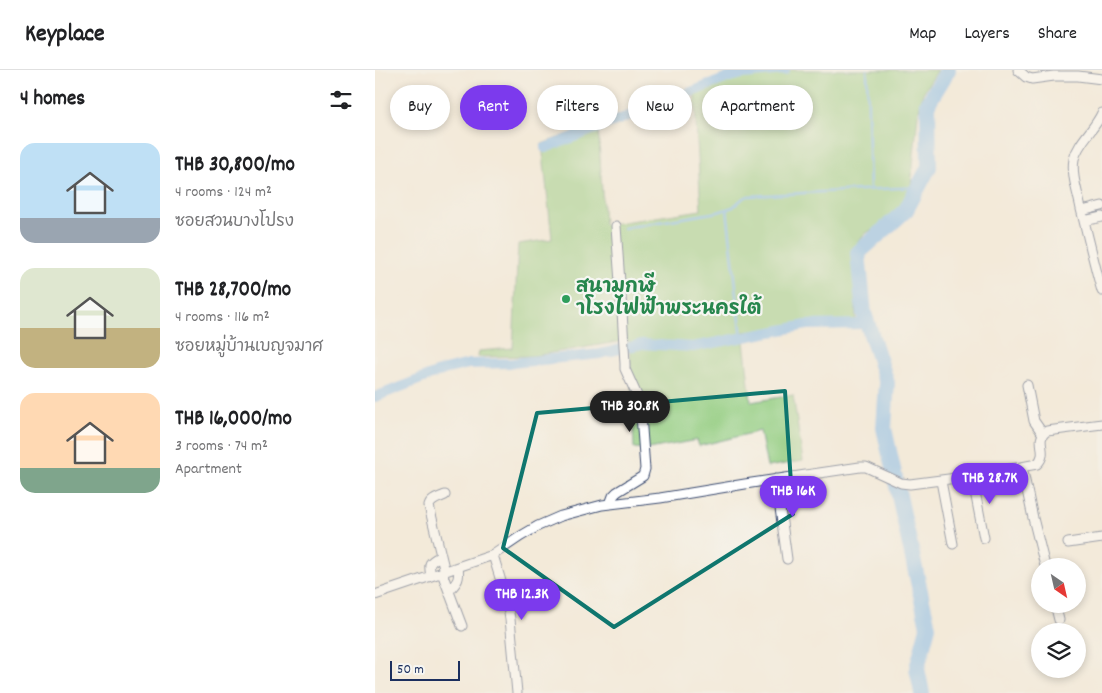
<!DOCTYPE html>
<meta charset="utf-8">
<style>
:root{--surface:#fff;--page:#f2f2f2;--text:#202124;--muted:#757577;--line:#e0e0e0;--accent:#7c3aed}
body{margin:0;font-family:Dekko,"Playpen Sans Thai",sans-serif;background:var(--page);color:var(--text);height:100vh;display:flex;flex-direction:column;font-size:19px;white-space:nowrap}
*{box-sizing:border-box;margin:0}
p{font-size:16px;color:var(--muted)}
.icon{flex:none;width:28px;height:28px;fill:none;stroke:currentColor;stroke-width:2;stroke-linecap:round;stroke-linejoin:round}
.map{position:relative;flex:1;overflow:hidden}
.sheet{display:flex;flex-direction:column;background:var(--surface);width:375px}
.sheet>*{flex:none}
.hud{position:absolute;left:15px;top:15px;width:475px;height:45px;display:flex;gap:10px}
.needle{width:32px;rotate:146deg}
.controls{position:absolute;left:656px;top:488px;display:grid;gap:10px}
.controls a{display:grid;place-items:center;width:55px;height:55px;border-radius:50%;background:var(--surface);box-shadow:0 2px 8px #0003;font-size:25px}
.scale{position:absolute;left:15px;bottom:12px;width:70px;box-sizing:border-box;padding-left:5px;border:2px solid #1b2f5e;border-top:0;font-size:14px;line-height:18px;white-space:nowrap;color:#1b2f5e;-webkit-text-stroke:4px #f6f6f2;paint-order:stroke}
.price{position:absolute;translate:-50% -42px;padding:0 11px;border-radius:18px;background:var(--accent);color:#fff;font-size:16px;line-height:32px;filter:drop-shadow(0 1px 2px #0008)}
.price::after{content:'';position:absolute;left:50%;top:30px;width:15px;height:11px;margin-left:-8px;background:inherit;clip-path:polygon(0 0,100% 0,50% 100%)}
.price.current{background:#222;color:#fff}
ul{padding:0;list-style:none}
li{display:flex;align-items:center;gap:15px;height:125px;padding:0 20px}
li span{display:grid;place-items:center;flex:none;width:140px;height:100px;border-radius:15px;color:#555}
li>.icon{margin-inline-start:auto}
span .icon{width:60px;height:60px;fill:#fffc;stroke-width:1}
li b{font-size:21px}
h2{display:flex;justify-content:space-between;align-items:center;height:60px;padding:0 20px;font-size:21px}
.tag{padding:0 18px;border-radius:22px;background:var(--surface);box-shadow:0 2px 8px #0003;font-size:18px;line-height:45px}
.tag.current{background:var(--accent);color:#fff}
header{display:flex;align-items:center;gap:30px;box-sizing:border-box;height:70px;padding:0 25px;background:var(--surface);border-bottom:1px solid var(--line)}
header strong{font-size:24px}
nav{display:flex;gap:28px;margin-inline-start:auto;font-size:18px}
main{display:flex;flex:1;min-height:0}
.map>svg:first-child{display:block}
.green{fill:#94cd81;stroke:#587e70}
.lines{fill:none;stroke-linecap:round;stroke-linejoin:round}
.stream{stroke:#7ab7ed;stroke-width:2.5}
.canal{stroke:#7ab7ed;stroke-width:10}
.river{stroke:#7ab7ed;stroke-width:16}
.minor-casing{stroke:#3b4b70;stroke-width:11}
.minor{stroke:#fff;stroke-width:9}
.marked{fill:none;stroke:#0f766e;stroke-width:4;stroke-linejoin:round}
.leisure-dot{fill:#2e9e5b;stroke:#f6f6f2;stroke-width:2}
.labels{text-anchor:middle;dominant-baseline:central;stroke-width:4.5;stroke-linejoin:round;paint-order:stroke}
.leisure-label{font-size:19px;font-weight:bold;fill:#27864d;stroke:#f6f6f2;text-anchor:start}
</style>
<header>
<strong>Keyplace</strong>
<nav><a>Map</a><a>Layers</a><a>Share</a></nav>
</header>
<main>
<section class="sheet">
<h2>4 homes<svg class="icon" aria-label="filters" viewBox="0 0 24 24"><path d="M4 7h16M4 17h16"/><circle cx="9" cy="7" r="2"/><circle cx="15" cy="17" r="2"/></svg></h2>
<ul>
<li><span style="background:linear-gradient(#bfe0f5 75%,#9aa5b1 0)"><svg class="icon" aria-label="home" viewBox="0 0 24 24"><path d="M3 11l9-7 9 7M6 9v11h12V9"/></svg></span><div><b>THB 30,800/mo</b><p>4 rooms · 124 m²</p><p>ซอยสวนบางโปรง</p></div></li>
<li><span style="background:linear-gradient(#dfe7d0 60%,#c2b280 0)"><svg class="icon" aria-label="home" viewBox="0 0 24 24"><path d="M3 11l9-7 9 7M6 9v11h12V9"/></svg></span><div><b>THB 28,700/mo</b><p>4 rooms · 116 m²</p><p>ซอยหมู่บ้านเบญจมาศ</p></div></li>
<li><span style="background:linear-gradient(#ffd9b3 75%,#7fa58c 0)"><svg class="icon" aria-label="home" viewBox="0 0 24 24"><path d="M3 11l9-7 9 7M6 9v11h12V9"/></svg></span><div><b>THB 16,000/mo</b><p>3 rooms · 74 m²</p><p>Apartment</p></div></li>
</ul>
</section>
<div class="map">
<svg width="727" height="623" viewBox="0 0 727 623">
<rect width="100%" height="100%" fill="#f6f6f2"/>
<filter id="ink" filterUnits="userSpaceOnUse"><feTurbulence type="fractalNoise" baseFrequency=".02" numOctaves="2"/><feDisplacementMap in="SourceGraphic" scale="10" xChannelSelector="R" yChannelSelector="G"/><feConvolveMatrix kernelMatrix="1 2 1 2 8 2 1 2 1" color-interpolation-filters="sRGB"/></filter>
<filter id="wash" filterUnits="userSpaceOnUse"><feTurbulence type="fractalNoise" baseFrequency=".0096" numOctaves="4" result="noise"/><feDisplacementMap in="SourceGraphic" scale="20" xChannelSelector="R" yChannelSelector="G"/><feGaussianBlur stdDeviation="1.12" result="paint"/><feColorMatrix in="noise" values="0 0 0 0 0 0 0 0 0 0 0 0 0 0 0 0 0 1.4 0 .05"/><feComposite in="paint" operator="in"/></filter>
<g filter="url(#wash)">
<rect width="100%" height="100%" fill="#f3ead9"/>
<path class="green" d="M 364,0 L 563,0 L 548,23 L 543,44 L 535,126 L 519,145 L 490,164 L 479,178 L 481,253 L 368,262 L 376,332 L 418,325 L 428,391 L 392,397 L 385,361 L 324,376 L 322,370 L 274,379 L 259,378 L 254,270 L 158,286 L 103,287 L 104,281 L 138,278 L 143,174 L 177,169 L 167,74 L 223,53 L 229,155 L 326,140 L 319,18 Z"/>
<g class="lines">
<path class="stream" d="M 492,0 L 495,120
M 352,139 L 367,268
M 249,158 L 343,142 L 358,137 L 367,129 L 373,126 L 543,117"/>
<path class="canal" d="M 170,78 L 355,7 L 368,4 L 410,0
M 0,327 L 69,300 L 94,294 L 138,293 L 225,284 L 267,274 L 318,277 L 432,255 L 492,254"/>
<path class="river" d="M 547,623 L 542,598 L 553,557 L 509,358 L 512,313 L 489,243 L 483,183 L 531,140 L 554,97 L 553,33 L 573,0"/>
</g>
</g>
<g filter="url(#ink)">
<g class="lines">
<defs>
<path id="minor" d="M 643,0 L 651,7 L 657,9 L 679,6 L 703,6 L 727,9
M 727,43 C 720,59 703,72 699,89 C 696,105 703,123 706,139 C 713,166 719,194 727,221
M 707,141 L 727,136
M 709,151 L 727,147
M 652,315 L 659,351 L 668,364
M 647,397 L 658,448 L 670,496
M 597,406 L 609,468
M 401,409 L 412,489
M 566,411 L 578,474
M 70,425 C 64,428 56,429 54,436 L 70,502
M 235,434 L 238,426 L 242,422 L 268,406 L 270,399 L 265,332 L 250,299 L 250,294 L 247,241 L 241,156
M 693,473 L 727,468
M 118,485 L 132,531 L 135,549 L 142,623
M 67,503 L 87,556
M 56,506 C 53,493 54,492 66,486
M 74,521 C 82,512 85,510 83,497
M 0,525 L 118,485 L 146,466 L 163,456 L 186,446 L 227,435 L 285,428 L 370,414 L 485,397 L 491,397 L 526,413 L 535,414 L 597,406 L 662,394 C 675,382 658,370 672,361 L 727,354
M 680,534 L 684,550"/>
</defs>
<use href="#minor" class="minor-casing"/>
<use href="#minor" class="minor"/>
</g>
</g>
<path d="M0 0H727V623H0ZM 410,321 L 418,444 L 239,557 L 128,478 L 162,343 Z" fill="#f3ead9" fill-opacity=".55" fill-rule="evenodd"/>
<path class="marked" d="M 410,321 L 418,444 L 239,557 L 128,478 L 162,343 Z"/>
<circle class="leisure-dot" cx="191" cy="229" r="5"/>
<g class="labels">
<g class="leisure-label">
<text x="201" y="218">สนามกฬี<tspan x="201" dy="22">าโรงไฟฟ้าพระนครใต้</tspan></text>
</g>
</g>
</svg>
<div class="controls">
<a><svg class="needle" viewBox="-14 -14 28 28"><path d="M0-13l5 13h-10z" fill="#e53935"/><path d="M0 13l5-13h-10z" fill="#757577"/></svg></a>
<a><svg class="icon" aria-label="layers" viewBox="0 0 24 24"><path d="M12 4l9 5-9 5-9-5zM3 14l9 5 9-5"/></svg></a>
</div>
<div class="scale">50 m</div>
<b class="price current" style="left:255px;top:363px">THB 30.8K</b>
<b class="price" style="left:615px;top:435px">THB 28.7K</b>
<b class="price" style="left:418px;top:448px">THB 16K</b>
<b class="price" style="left:147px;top:551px">THB 12.3K</b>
<div class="hud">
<a class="tag">Buy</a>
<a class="tag current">Rent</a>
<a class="tag">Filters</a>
<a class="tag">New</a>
<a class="tag">Apartment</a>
</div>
</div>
</main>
